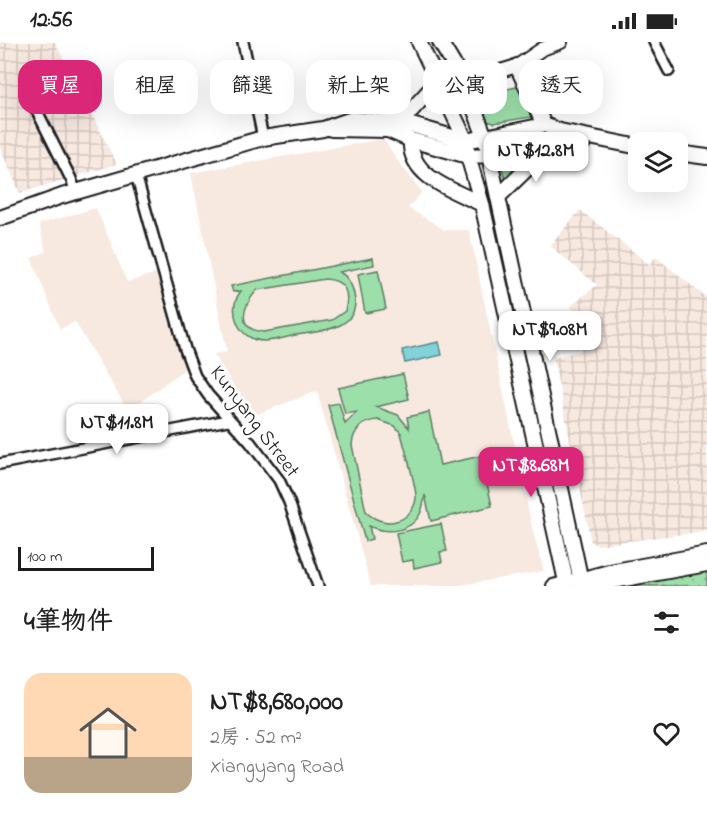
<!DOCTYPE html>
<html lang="zh-TW">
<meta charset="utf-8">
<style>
:root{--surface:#fff;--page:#f2f2f2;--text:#222;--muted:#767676;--accent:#db2777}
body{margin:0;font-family:"Indie Flower","LXGW WenKai TC",sans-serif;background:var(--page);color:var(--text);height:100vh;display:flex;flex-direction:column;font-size:22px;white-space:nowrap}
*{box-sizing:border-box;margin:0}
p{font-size:20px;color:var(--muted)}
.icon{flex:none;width:33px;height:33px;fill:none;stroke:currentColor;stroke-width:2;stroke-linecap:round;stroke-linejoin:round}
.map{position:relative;height:544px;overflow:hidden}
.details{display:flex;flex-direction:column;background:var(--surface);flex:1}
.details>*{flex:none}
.banner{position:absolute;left:18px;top:18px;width:672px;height:54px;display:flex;gap:12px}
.controls{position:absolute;left:628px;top:90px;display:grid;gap:12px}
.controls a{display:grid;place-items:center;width:60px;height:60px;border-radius:12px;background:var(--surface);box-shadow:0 6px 24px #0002;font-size:30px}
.scale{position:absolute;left:18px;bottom:15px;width:136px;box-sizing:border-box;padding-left:6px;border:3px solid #1c1c1c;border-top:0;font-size:16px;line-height:21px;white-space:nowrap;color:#1c1c1c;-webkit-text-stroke:4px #fff;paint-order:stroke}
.price{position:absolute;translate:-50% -51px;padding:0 14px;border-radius:12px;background:#fff;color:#222;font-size:20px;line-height:39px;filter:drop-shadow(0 2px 3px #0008)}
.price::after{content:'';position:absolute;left:50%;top:36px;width:18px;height:14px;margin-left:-9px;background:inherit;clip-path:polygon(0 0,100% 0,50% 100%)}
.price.on{background:var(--accent);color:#fff}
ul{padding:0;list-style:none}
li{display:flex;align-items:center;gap:18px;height:150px;padding:0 24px}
li span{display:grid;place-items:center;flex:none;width:168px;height:120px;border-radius:18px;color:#555}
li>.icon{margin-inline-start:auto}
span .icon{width:72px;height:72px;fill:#fffc;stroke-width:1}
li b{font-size:26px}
h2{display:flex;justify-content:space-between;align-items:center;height:72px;padding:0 24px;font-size:26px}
.pill{padding:0 21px;border-radius:18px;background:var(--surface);box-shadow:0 6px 24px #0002;font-size:21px;line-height:54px}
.pill.on{background:var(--accent);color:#fff}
.status{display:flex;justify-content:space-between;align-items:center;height:42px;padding:0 30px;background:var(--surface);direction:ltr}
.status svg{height:16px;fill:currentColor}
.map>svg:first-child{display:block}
.built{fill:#f7e9e0}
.industrial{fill:url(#industrial-grid)}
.green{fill:#9ddfaa;stroke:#5c7e63;stroke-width:1.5;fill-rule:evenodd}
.park{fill:url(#park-dots);stroke:#5c7e63;stroke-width:1.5}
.water{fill:#81d2d9;stroke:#59898d;stroke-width:1.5}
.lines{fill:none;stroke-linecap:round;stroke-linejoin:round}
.minor-casing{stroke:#1c1c1c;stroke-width:14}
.tertiary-casing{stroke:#1c1c1c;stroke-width:16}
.secondary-casing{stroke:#1c1c1c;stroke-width:18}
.minor{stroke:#fff;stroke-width:9}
.tertiary{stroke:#fff;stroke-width:12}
.secondary{stroke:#fff;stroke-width:14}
.labels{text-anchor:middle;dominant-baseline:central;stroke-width:6;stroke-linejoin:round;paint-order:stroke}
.street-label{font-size:21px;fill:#1c1c1c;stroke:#fff}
</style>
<div class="status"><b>12:56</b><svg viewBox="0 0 49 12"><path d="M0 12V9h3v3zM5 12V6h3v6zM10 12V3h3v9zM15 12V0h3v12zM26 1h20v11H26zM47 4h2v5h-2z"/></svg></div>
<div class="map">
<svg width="707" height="544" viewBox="0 0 707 544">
<defs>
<pattern id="industrial-grid" width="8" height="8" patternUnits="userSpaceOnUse" patternTransform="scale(1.5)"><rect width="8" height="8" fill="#f7e9e0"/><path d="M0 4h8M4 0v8" fill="none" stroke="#d3c7c0"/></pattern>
<pattern id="park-dots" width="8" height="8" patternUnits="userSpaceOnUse" patternTransform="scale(1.5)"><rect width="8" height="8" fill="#9ddfaa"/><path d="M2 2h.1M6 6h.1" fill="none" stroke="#87bf92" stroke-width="1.8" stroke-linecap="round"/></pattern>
</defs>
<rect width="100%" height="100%" fill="#fff"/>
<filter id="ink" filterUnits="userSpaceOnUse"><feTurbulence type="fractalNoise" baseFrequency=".0167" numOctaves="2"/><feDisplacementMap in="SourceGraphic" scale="12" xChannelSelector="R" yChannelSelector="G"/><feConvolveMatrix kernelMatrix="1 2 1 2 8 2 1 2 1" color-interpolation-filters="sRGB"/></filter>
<g filter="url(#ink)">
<path class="built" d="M 383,97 L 398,119 L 422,150 L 408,166 L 445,188 L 469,188 L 533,490 L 544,529 L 455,544 L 371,544 L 317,349 L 252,374 L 214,312 L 227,310 L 191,131 Z
M 96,166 L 127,240 L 157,231 L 186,326 L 128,369 L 75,280 L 60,287 L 31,216 L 46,210 L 39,182 Z"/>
<path class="industrial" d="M 0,0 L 55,0 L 117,122 L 20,151 L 0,106 Z
M 580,168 L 649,222 L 656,215 L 707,256 L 707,489 L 597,503 L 591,500 L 553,315 L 582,309 L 571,264 L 597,243 L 550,204 Z"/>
<path class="green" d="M 516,45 L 526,53 L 531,75 L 494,81 L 487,79 L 480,60 L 481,53 Z
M 530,110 L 505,135 L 499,118 Z
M 373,216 L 374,223 L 339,230 C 348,234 352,243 354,252 C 362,288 320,289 296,293 C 286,295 274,299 264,299 C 238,299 226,267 241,249 L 233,250 L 231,244 ZM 325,237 C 345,238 350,250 345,269 L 332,278 L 264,290 C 234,287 244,263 257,248 Z
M 378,228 L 386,267 L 365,271 L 358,232 Z
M 403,332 L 409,357 L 376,365 L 398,373 L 409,386 L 407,375 L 429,370 L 440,423 L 481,414 L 492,464 L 431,479 L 425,453 C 424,459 423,466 420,472 C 410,491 386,492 369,484 L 372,497 L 365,499 L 328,363 L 339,361 L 345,382 L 357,370 L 345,372 L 338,346 ZM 378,378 L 395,384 L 401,391 C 404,404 417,446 416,456 C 415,467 406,477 396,479 C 385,482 373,477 366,470 L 352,403 C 353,388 363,379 378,378 Z
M 441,482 L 447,509 L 440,510 L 442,520 L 414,526 L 413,518 L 402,520 L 396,491 Z"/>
<path class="park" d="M 707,530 L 707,544 L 620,544 Z"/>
<path class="water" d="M 439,300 L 442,313 L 405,321 L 402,308 Z"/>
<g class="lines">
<defs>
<path id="minor" d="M 243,0 L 263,96
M 654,0 L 669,29
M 26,47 L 71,137 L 76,150
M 136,133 L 185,307 L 195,334 L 208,353 L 250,400 L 279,438 L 289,460 L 318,544
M 0,422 L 228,378"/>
<path id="tertiary" d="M 438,39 L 464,40 L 517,24 L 542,7 L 561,0
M 553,544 L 609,529 L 707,511
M 591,544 L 707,523"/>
<path id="secondary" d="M 419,0 L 466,99 L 468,114 L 482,162 L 567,544
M 440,0 L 464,40 L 485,95 L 582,544
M 517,24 L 544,83
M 393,77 L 408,72 L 438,39
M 331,87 L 388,88 L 411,98 L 468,114 L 488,113 L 558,100 L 583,101
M 411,98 C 408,135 455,149 482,162
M 678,111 L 707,115
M 498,155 L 535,119 L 543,103
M 0,176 L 62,154 L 263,96 L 323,87 L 352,77 L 408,82 L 466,99 L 544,83 L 560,89 L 639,105"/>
</defs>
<use href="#minor" class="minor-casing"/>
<use href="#tertiary" class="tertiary-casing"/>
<use href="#secondary" class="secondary-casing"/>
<use href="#minor" class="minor"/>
<use href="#tertiary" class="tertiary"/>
<use href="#secondary" class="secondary"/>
</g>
</g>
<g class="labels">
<g class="street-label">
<text transform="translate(254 380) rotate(53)">Kunyang Street</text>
</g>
</g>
</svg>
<div class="controls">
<a><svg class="icon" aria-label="layers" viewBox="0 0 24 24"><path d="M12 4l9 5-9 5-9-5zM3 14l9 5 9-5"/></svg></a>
</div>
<div class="scale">100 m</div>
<b class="price" style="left:536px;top:141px">NT$12.8M</b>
<b class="price" style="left:550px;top:320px">NT$9.08M</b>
<b class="price" style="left:117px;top:413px">NT$11.8M</b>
<b class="price on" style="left:531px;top:456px">NT$8.68M</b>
<div class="banner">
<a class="pill on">買屋</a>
<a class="pill">租屋</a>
<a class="pill">篩選</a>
<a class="pill">新上架</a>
<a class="pill">公寓</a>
<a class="pill">透天</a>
</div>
</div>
<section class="details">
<h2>4筆物件<svg class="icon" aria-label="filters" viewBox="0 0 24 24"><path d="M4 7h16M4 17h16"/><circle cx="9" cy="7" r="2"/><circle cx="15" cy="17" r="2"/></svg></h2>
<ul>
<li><span style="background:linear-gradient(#ffd9b3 70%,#b9a48a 0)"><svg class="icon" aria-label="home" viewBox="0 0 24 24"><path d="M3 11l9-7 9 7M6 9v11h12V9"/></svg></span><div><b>NT$8,680,000</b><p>2房 · 52 m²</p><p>Xiangyang Road</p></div><svg class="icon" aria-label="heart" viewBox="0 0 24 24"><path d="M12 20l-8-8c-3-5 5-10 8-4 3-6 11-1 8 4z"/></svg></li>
</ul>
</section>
